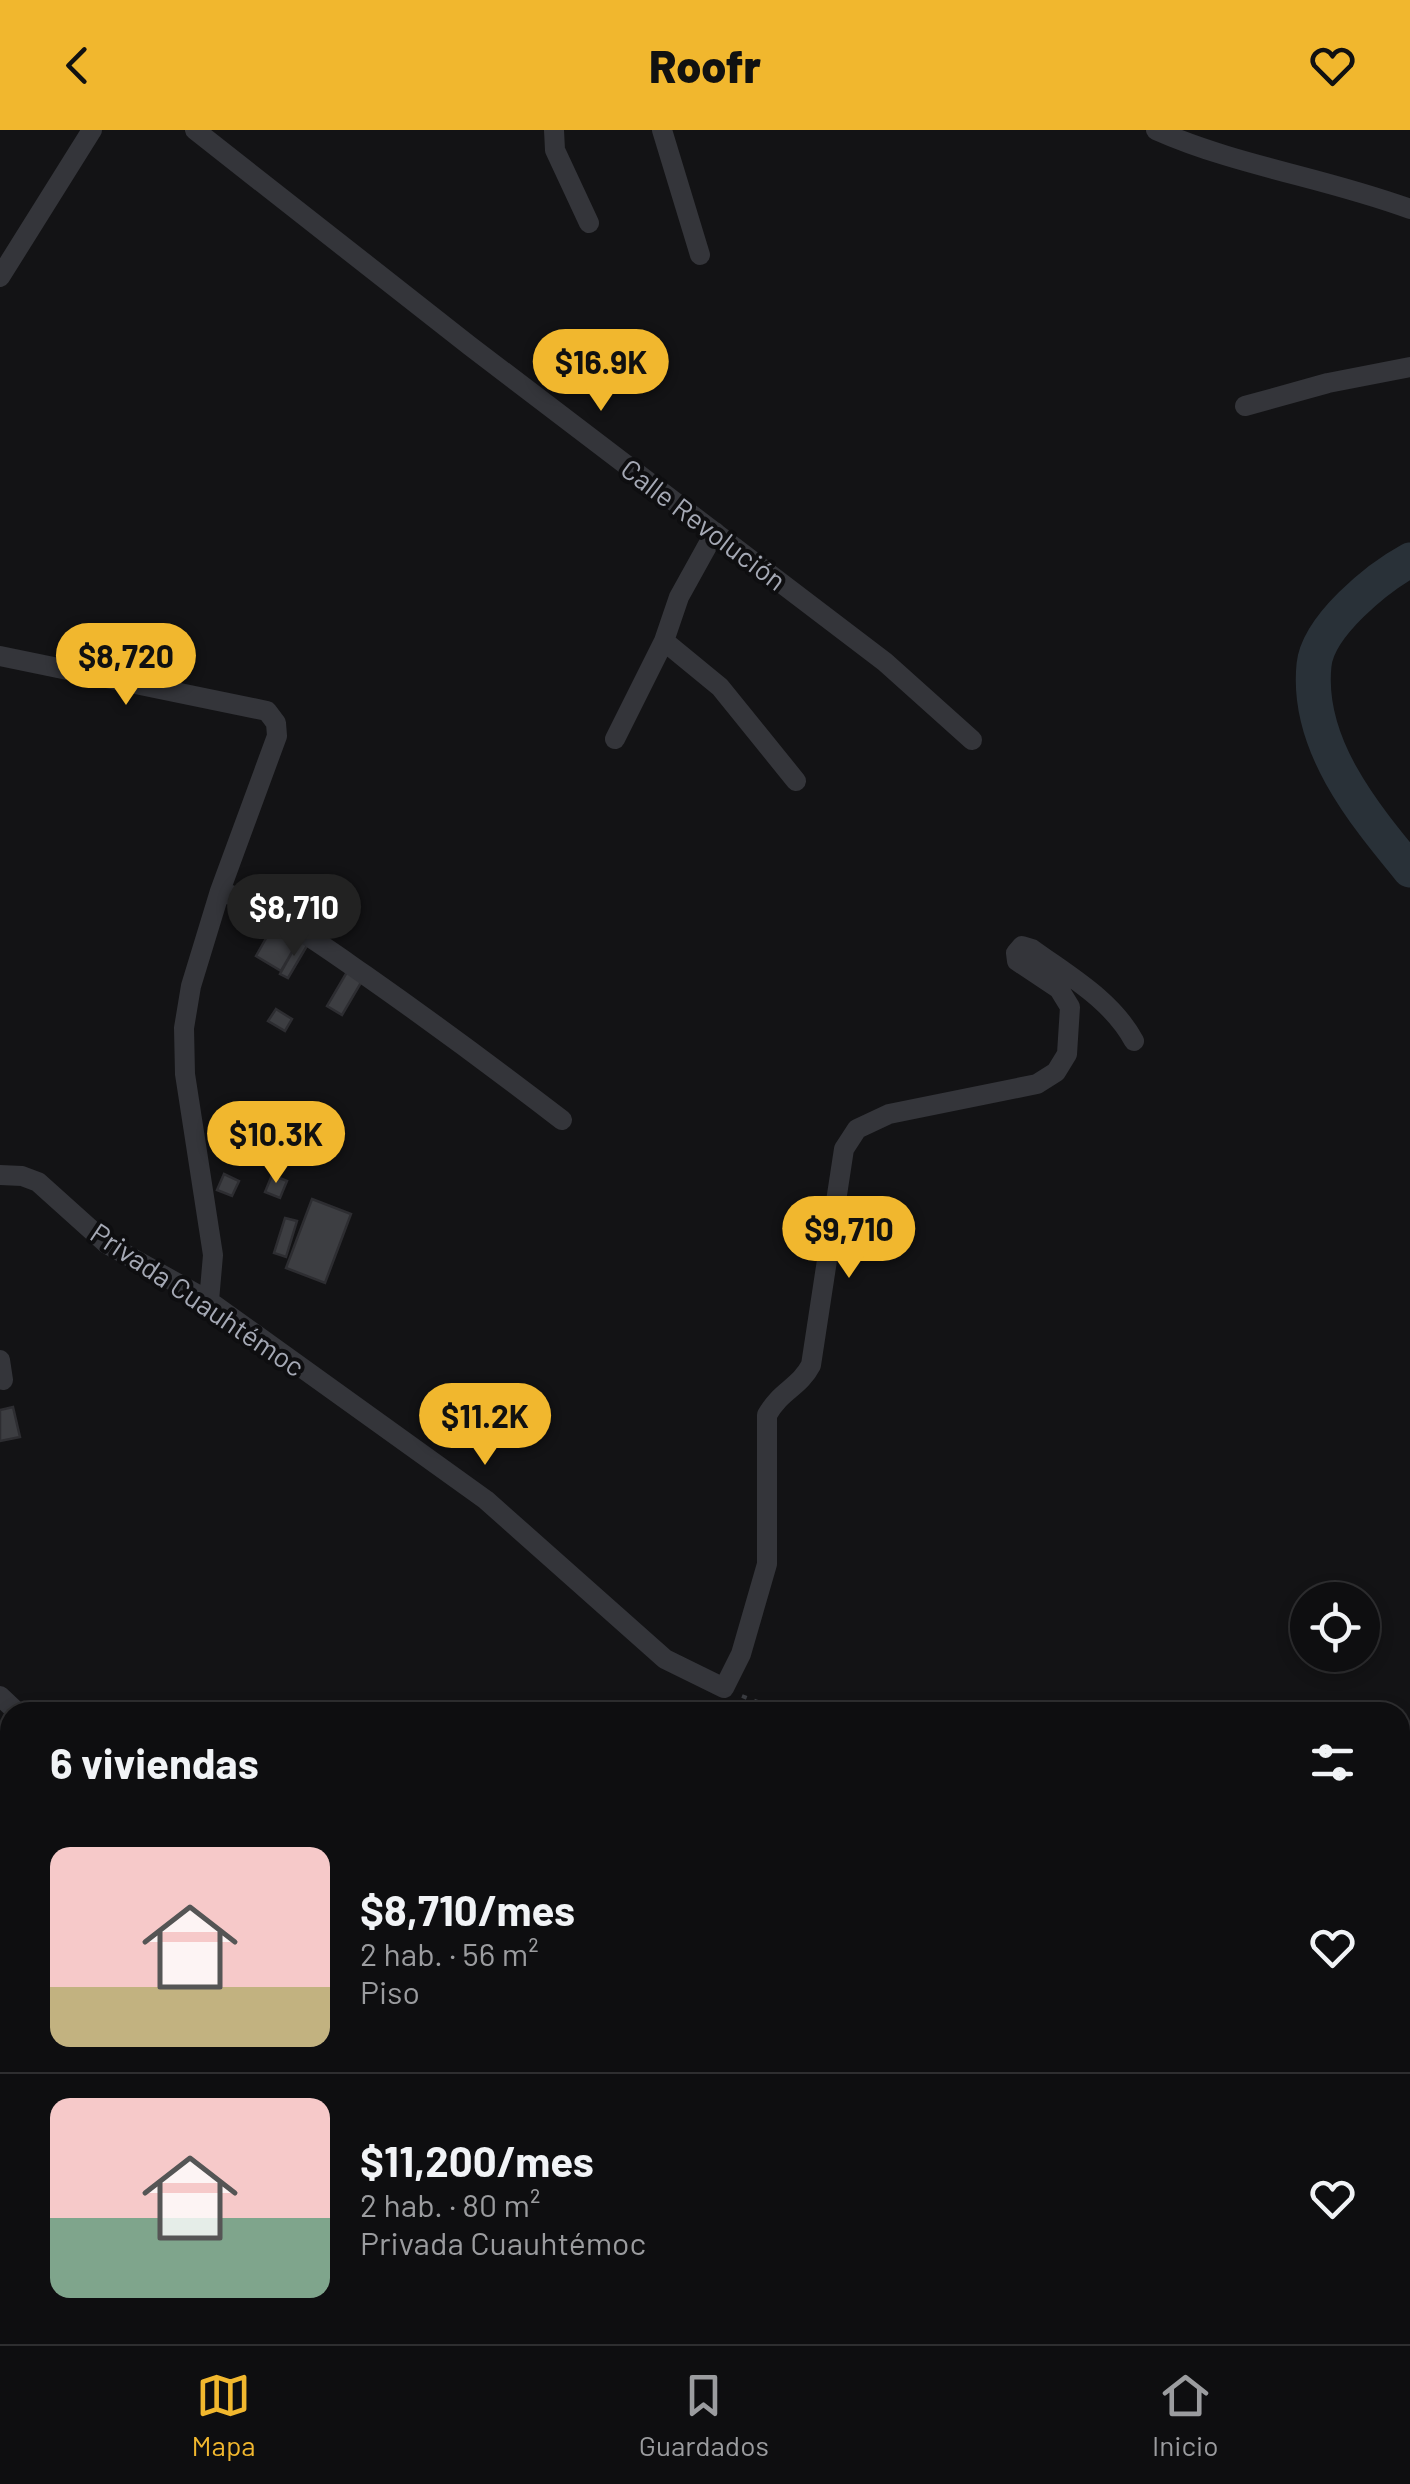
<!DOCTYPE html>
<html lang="es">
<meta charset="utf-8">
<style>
:root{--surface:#0e0e10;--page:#1c1c1e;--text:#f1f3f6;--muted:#9b9c9f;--line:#2e2e30;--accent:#f1b72e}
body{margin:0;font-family:Barlow,sans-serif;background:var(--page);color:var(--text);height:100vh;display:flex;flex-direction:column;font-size:38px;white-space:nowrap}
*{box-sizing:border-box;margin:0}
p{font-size:32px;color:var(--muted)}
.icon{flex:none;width:55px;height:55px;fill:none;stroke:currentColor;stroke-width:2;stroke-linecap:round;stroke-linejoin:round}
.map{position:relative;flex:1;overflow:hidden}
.drawer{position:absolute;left:0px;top:1572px;width:1410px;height:642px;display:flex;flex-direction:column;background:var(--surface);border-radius:30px 30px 0 0;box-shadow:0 5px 15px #0003,0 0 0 2px var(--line)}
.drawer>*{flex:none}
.buttons{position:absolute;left:1290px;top:1452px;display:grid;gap:20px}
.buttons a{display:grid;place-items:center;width:90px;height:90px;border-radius:50%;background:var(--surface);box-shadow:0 5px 15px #0003,0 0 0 2px var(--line);font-size:50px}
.price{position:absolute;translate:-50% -85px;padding:0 22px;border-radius:35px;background:var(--accent);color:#111;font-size:32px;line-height:65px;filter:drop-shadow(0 2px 5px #0008)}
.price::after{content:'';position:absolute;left:50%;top:60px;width:30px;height:22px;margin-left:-15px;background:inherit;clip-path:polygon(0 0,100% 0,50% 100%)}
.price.active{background:#222;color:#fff}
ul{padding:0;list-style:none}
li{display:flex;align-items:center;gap:30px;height:250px;padding:0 50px}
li+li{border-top:2px solid var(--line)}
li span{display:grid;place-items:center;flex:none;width:280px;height:200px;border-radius:20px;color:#555}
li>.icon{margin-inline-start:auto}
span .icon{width:120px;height:120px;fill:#fffc;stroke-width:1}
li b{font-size:42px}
h2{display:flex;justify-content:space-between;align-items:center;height:120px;padding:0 50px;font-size:42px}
header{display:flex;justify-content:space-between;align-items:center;height:130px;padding:0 50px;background:var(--accent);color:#111;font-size:45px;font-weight:800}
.menu{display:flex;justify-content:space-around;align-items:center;height:140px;border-top:2px solid var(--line);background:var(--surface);font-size:28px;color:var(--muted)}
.menu a{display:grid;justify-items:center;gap:5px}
.menu .active{color:var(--accent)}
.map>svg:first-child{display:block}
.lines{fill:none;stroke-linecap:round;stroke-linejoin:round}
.river{stroke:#293138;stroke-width:35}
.building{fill:#3d3e42;stroke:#2d2d31;stroke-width:2.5}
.path{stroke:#3a3c41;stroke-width:4;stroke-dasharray:5 8;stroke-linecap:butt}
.minor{stroke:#34353a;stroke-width:20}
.labels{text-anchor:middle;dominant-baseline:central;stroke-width:8;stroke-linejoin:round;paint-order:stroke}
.street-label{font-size:28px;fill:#a5a9b5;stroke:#0e0e10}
</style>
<header><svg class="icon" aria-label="back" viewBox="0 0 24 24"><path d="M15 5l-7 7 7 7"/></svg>Roofr<svg class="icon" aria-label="heart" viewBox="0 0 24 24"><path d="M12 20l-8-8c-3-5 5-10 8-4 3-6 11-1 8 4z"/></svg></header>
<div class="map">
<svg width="1410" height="2214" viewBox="0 0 1410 2214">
<rect width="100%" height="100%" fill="#131315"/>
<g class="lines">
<path class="river" d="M 1410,430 C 1377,448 1318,496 1314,535 C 1306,614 1363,683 1410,740
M 820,2205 L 850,2214
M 490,2214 L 500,2205"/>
</g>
<path class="building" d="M 279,798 L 299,810 L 281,841 L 256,826 L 269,803 L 275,805 Z
M 299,810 L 308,814 L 288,848 L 280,844 Z
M 347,842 L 362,851 L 342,885 L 327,876 Z
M 276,879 L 292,889 L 285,901 L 268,891 Z
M 224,1044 L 239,1051 L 232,1066 L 217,1060 Z
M 272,1045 L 287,1051 L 280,1068 L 265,1062 Z
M 312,1069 L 351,1084 L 325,1153 L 286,1138 Z
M 285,1088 L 297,1091 L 286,1127 L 274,1123 Z
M 13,1277 L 20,1307 L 0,1311 L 0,1280 Z"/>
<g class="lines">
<path class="path" d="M 742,1566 L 784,1582
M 1400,1814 L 1410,1812"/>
<path class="minor" d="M 195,0 L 470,216 L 885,532 L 972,610
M 554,0 L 555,20 L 589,93
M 662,0 L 700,125
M 1156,0 C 1237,36 1327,48 1410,79
M 0,147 L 92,0
M 1245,276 L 1328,253 L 1410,237
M 664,511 L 720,557 L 796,651
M 0,526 L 267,581 L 276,593 L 277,606 L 220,761 L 191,856 L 184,898 L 185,944 L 213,1125 L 209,1171
M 615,609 L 664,511 L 679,467 L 715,402
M 220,761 C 273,779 319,813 365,845 C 432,892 497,940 562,990
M 0,1045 L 22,1046 L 38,1052 L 107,1114 L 209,1171 L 486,1370 L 665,1529 L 724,1558 L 741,1524 L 767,1434 L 767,1285 C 781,1260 799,1258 811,1235 L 844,1019 L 857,999 L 889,984 L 1037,954 L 1056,942 L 1067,924 L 1070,877 L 1059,859 L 1017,831 L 1016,823 L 1022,816 L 1032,819 C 1069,846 1112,870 1134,911
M 0,1230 L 3,1250
M 0,1566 L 17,1582
M 0,1823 L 10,1830"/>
</g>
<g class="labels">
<g class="street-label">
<text transform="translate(704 394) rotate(37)">Calle Revolución</text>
<text transform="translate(198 1169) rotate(34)">Privada Cuauhtémoc</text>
</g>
</g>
</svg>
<div class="buttons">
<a><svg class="icon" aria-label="locate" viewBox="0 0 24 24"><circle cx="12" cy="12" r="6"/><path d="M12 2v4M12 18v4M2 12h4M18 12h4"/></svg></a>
</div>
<b class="price" style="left:601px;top:284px">$16.9K</b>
<b class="price" style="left:126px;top:578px">$8,720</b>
<b class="price active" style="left:294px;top:829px">$8,710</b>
<b class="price" style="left:276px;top:1056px">$10.3K</b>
<b class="price" style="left:849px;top:1151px">$9,710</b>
<b class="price" style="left:485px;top:1338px">$11.2K</b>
<section class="drawer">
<h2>6 viviendas<svg class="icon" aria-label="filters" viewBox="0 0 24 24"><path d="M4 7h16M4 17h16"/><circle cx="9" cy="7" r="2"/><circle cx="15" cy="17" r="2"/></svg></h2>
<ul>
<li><span style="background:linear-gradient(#f6c9c9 70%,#c2b280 0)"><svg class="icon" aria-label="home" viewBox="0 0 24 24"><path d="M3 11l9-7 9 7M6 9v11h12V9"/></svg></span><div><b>$8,710/mes</b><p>2 hab. · 56 m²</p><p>Piso</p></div><svg class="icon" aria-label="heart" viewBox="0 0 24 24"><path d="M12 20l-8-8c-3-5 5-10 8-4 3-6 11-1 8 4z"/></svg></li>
<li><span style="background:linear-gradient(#f6c9c9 60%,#7fa58c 0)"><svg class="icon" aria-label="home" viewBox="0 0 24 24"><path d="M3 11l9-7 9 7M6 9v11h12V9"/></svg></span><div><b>$11,200/mes</b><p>2 hab. · 80 m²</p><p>Privada Cuauhtémoc</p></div><svg class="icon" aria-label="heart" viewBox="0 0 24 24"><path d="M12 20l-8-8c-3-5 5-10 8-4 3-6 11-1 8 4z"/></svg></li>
</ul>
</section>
</div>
<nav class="menu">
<a class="active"><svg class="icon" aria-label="map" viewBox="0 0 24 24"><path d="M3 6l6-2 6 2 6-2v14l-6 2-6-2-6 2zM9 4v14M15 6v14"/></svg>Mapa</a>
<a><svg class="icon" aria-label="saved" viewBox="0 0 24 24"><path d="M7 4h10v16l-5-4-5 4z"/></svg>Guardados</a>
<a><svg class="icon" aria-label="home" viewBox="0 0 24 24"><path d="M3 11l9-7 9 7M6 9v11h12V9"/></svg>Inicio</a>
</nav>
